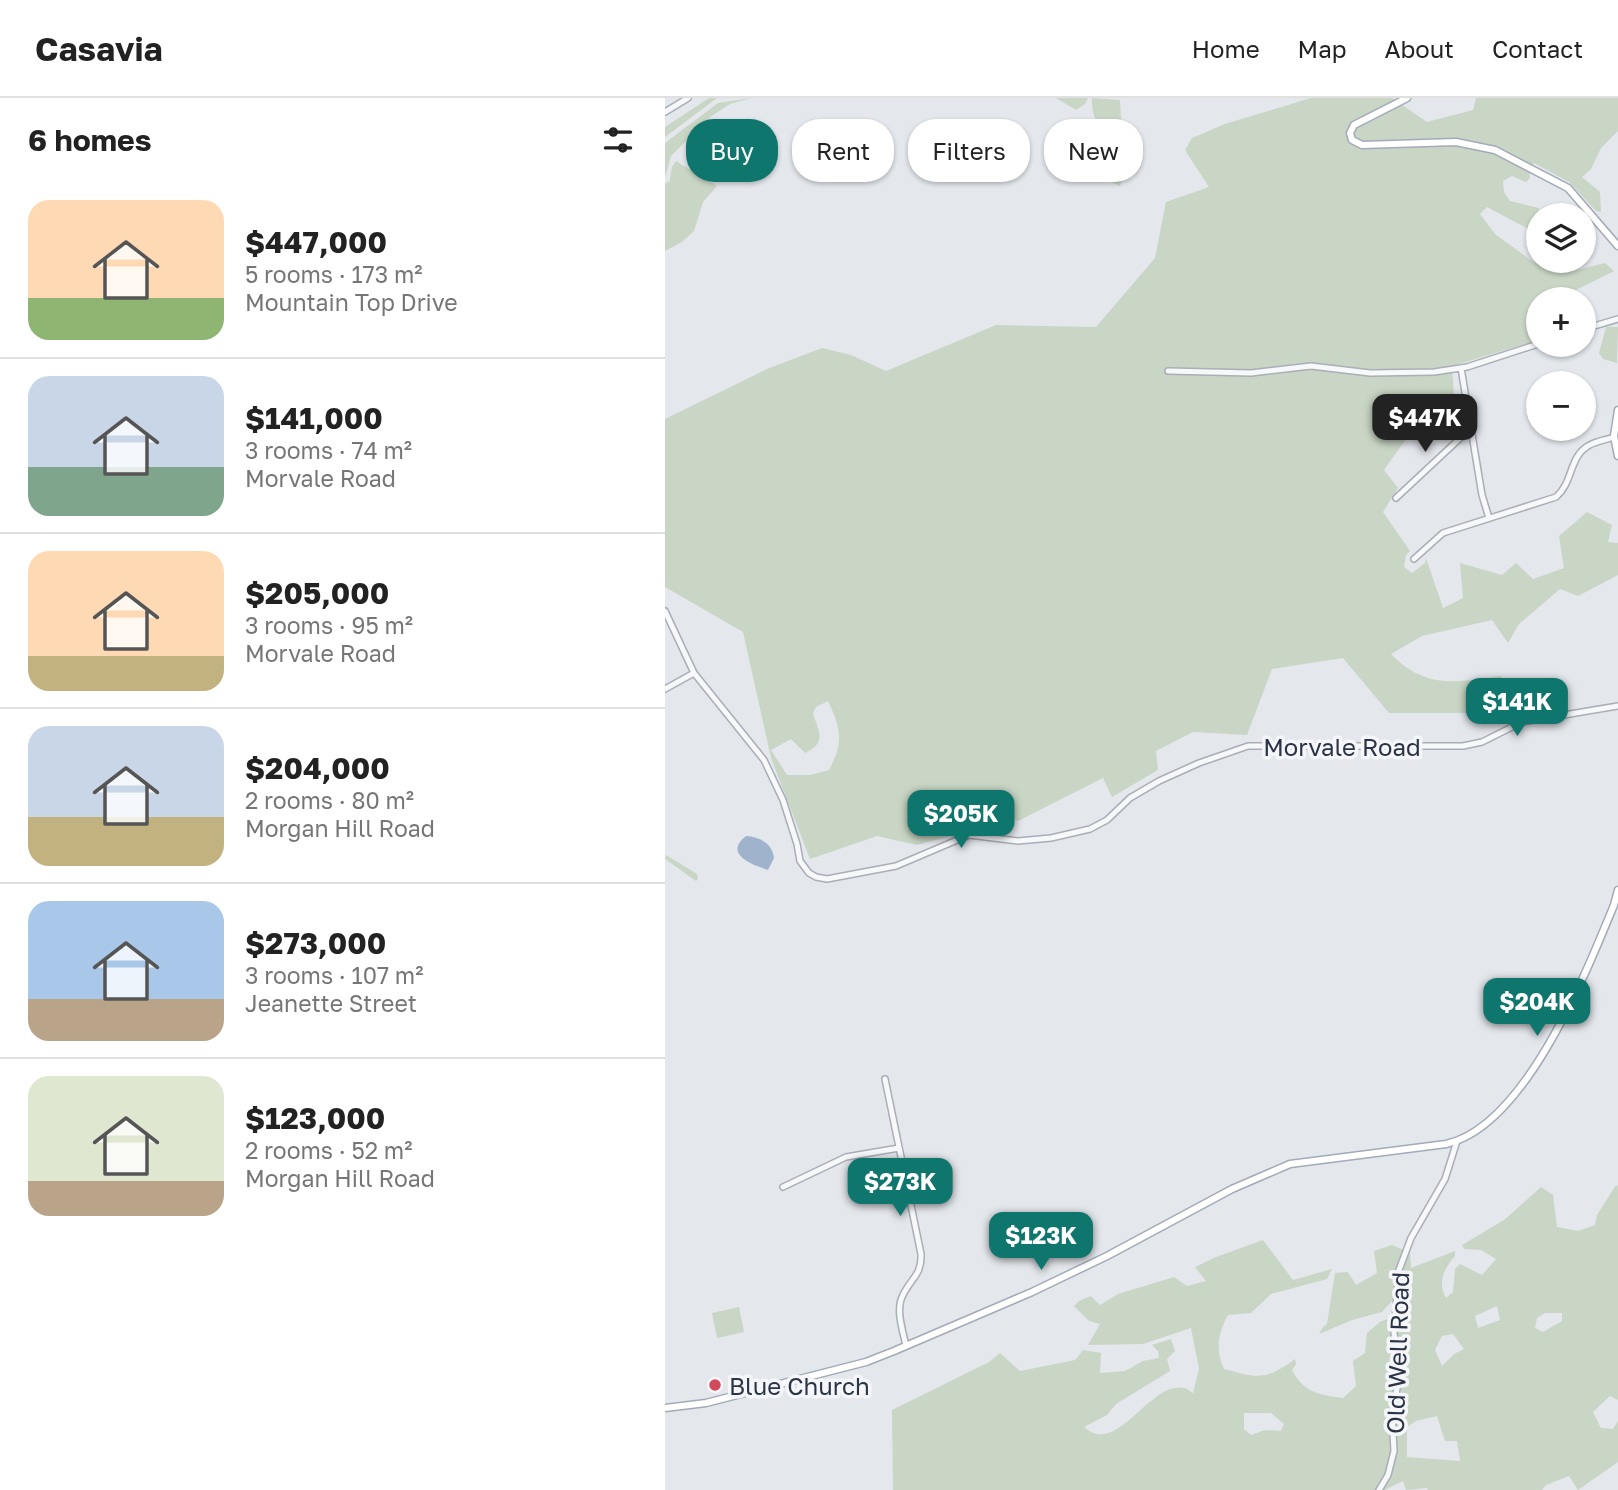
<!DOCTYPE html>
<meta charset="utf-8">
<style>
:root{--surface:#fff;--page:#f2f2f2;--text:#222;--muted:#767676;--line:#e0e0e0;--accent:#0f766e}
body{margin:0;font-family:"Golos Text",sans-serif;background:var(--page);color:var(--text);height:100vh;display:flex;flex-direction:column;font-size:26px;white-space:nowrap}
*{box-sizing:border-box;margin:0}
p{font-size:23px;color:var(--muted)}
.icon{flex:none;width:38px;height:38px;fill:none;stroke:currentColor;stroke-width:2;stroke-linecap:round;stroke-linejoin:round}
.map{position:relative;flex:1;overflow:hidden}
.panel{display:flex;flex-direction:column;background:var(--surface);width:665px}
.panel>*{flex:none}
.top-card{position:absolute;left:21px;top:21px;width:665px;height:63px;display:flex;gap:14px}
.tools{position:absolute;left:861px;top:105px;display:grid;gap:14px}
.tools a{display:grid;place-items:center;width:70px;height:70px;border-radius:50%;background:var(--surface);box-shadow:0 2px 5px #0004;font-size:35px}
.price{position:absolute;translate:-50% -60px;padding:0 16px;border-radius:14px;background:var(--accent);color:#fff;font-size:23px;line-height:46px;filter:drop-shadow(0 2px 4px #0008)}
.price::after{content:'';position:absolute;left:50%;top:42px;width:21px;height:16px;margin-left:-10px;background:inherit;clip-path:polygon(0 0,100% 0,50% 100%)}
.price.current{background:#222;color:#fff}
ul{padding:0;list-style:none}
li{display:flex;align-items:center;gap:21px;height:175px;padding:0 28px}
li+li{border-top:2px solid var(--line)}
li span{display:grid;place-items:center;flex:none;width:196px;height:140px;border-radius:21px;color:#555}
li>.icon{margin-inline-start:auto}
span .icon{width:84px;height:84px;fill:#fffc;stroke-width:1}
li b{font-size:30px}
h2{display:flex;justify-content:space-between;align-items:center;height:84px;padding:0 28px;font-size:30px}
.tag{padding:0 24px;border-radius:28px;background:var(--surface);box-shadow:0 2px 5px #0004;font-size:24px;line-height:63px}
.tag.current{background:var(--accent);color:#fff}
header{display:flex;align-items:center;gap:42px;box-sizing:border-box;height:98px;padding:0 35px;background:var(--surface);border-bottom:2px solid var(--line)}
header strong{font-size:33px}
nav{display:flex;gap:38px;margin-inline-start:auto;font-size:24px}
main{display:flex;flex:1;min-height:0}
.map>svg:first-child{display:block}
.green{fill:#c9d6c5;fill-rule:evenodd}
.water{fill:#9fb4cc}
.lines{fill:none;stroke-linecap:round;stroke-linejoin:round}
.minor-casing{stroke:#a9aeb7;stroke-width:8}
.major-casing{stroke:#a3abb8;stroke-width:9}
.minor{stroke:#f7f8fa;stroke-width:5}
.major{stroke:#fff;stroke-width:6}
.poi-dot{fill:#d1495b;stroke:#f4f6f9;stroke-width:2.5}
.labels{text-anchor:middle;dominant-baseline:central;stroke-width:7;stroke-linejoin:round;paint-order:stroke}
.street-label{font-size:24px;fill:#2b3445;stroke:#f4f6f9}
.poi-label{font-size:24px;fill:#2b3445;stroke:#f4f6f9;text-anchor:start}
</style>
<header>
<strong>Casavia</strong>
<nav><a>Home</a><a>Map</a><a>About</a><a>Contact</a></nav>
</header>
<main>
<section class="panel">
<h2>6 homes<svg class="icon" aria-label="filters" viewBox="0 0 24 24"><path d="M4 7h16M4 17h16"/><circle cx="9" cy="7" r="2"/><circle cx="15" cy="17" r="2"/></svg></h2>
<ul>
<li><span style="background:linear-gradient(#ffd9b3 70%,#8fb573 0)"><svg class="icon" aria-label="home" viewBox="0 0 24 24"><path d="M3 11l9-7 9 7M6 9v11h12V9"/></svg></span><div><b>$447,000</b><p>5 rooms · 173 m²</p><p>Mountain Top Drive</p></div></li>
<li><span style="background:linear-gradient(#c9d6e8 65%,#7fa58c 0)"><svg class="icon" aria-label="home" viewBox="0 0 24 24"><path d="M3 11l9-7 9 7M6 9v11h12V9"/></svg></span><div><b>$141,000</b><p>3 rooms · 74 m²</p><p>Morvale Road</p></div></li>
<li><span style="background:linear-gradient(#ffd9b3 75%,#c2b280 0)"><svg class="icon" aria-label="home" viewBox="0 0 24 24"><path d="M3 11l9-7 9 7M6 9v11h12V9"/></svg></span><div><b>$205,000</b><p>3 rooms · 95 m²</p><p>Morvale Road</p></div></li>
<li><span style="background:linear-gradient(#c9d6e8 65%,#c2b280 0)"><svg class="icon" aria-label="home" viewBox="0 0 24 24"><path d="M3 11l9-7 9 7M6 9v11h12V9"/></svg></span><div><b>$204,000</b><p>2 rooms · 80 m²</p><p>Morgan Hill Road</p></div></li>
<li><span style="background:linear-gradient(#a9c7e8 70%,#b9a48a 0)"><svg class="icon" aria-label="home" viewBox="0 0 24 24"><path d="M3 11l9-7 9 7M6 9v11h12V9"/></svg></span><div><b>$273,000</b><p>3 rooms · 107 m²</p><p>Jeanette Street</p></div></li>
<li><span style="background:linear-gradient(#dfe7d0 75%,#b9a48a 0)"><svg class="icon" aria-label="home" viewBox="0 0 24 24"><path d="M3 11l9-7 9 7M6 9v11h12V9"/></svg></span><div><b>$123,000</b><p>2 rooms · 52 m²</p><p>Morgan Hill Road</p></div></li>
</ul>
</section>
<div class="map">
<svg width="953" height="1392" viewBox="0 0 953 1392">
<rect width="100%" height="100%" fill="#e4e7ec"/>
<path class="green" d="M 44,0 L 52,0 L 0,39 L 0,29 Z
M 86,0 L 65,6 L 45,19 L 6,58 L 0,80 L 0,45 L 53,5 Z
M 391,0 L 423,0 L 420,6 L 411,12 Z
M 427,0 L 455,2 L 456,21 L 467,37 L 463,51 L 453,55 L 452,43 L 443,42 C 433,28 426,17 427,0 Z
M 646,0 L 727,0 L 762,24 L 808,12 L 811,0 L 953,0 L 953,33 L 936,50 L 926,71 L 917,79 L 935,94 L 936,114 L 931,113 L 904,84 L 869,65 L 864,73 L 865,80 L 861,84 L 847,78 L 838,83 L 839,94 L 845,103 L 874,110 L 871,121 L 873,123 L 873,136 L 822,109 L 815,116 L 830,136 L 867,163 L 900,175 L 940,165 L 949,173 L 893,201 L 873,201 L 873,242 L 787,268 L 791,327 L 746,334 L 719,372 L 733,390 L 718,414 L 745,453 L 741,457 L 739,469 L 747,475 L 760,465 L 761,460 L 778,510 L 798,500 L 795,465 L 837,477 L 851,465 L 868,481 L 899,470 L 894,438 L 922,414 L 947,427 L 943,444 L 953,445 L 953,477 L 913,498 L 895,491 L 854,526 L 843,545 L 827,522 L 757,538 L 726,556 C 761,592 792,584 836,578 L 841,615 L 724,615 L 678,560 L 607,571 L 582,637 L 528,634 L 491,653 L 493,672 L 447,699 L 438,680 L 353,723 L 338,717 L 317,718 L 300,734 L 252,747 L 212,738 L 145,761 L 106,660 L 78,534 L 0,489 L 0,321 L 102,271 L 157,250 L 186,257 L 221,273 L 331,227 L 431,229 L 490,160 L 501,104 L 544,89 L 520,52 L 527,40 L 560,26 ZM 163,603 C 176,631 179,644 164,672 L 145,677 L 122,677 L 106,652 L 126,641 L 140,655 C 164,644 152,631 148,615 L 151,609 Z
M 470,49 C 468,62 459,74 455,88 L 448,85 L 453,61 Z
M 11,63 L 52,88 L 38,104 L 29,133 L 17,144 L 0,153 L 0,86 L 3,83 L 4,85 L 7,69 Z
M 941,229 L 953,229 L 952,265 L 938,261 L 934,255 Z
M 1,757 L 32,776 L 33,781 L 31,783 L 0,761 Z
M 951,1087 L 953,1088 L 953,1302 L 945,1298 L 928,1314 L 936,1330 L 948,1331 L 953,1323 L 953,1364 L 913,1392 L 904,1378 L 881,1387 L 877,1392 L 763,1392 L 762,1390 L 741,1392 L 738,1383 L 720,1392 L 228,1392 L 227,1312 L 324,1264 L 335,1255 L 355,1273 L 410,1262 L 418,1252 L 436,1255 L 435,1275 L 460,1273 L 478,1263 L 494,1260 L 493,1253 L 487,1247 L 506,1241 L 510,1253 L 502,1261 L 505,1273 L 451,1306 L 442,1317 L 419,1329 C 452,1360 485,1282 519,1290 C 523,1290 525,1294 528,1295 L 534,1271 L 526,1230 L 478,1246 L 423,1247 L 435,1226 L 424,1223 L 409,1208 L 414,1203 L 426,1198 L 435,1207 L 453,1196 L 509,1179 L 522,1188 L 541,1183 L 530,1169 L 551,1159 L 598,1142 L 628,1182 L 667,1171 L 662,1181 L 606,1196 L 586,1215 L 563,1217 C 553,1235 550,1252 559,1271 C 594,1280 600,1283 630,1261 L 631,1266 L 627,1272 C 638,1294 654,1297 678,1300 L 691,1288 L 688,1263 L 700,1255 L 702,1235 L 715,1224 L 734,1216 L 734,1210 L 727,1203 L 717,1214 L 687,1222 L 654,1236 L 658,1229 L 662,1226 L 670,1175 L 683,1174 L 691,1187 L 712,1175 L 709,1153 L 727,1147 L 745,1155 L 746,1170 L 790,1153 L 790,1158 C 779,1170 772,1185 781,1200 L 788,1194 L 790,1171 L 795,1166 L 817,1177 L 831,1161 L 816,1152 L 799,1151 L 797,1147 L 839,1122 L 876,1089 L 888,1097 L 892,1129 L 913,1133 L 930,1127 L 932,1117 ZM 832,1208 L 835,1222 L 813,1230 L 810,1218 ZM 880,1215 L 897,1215 L 897,1223 L 878,1234 L 870,1230 L 872,1220 ZM 788,1236 L 799,1251 L 789,1256 L 777,1268 L 770,1252 L 777,1238 ZM 579,1315 L 606,1315 L 619,1326 L 616,1333 L 600,1332 L 586,1337 L 579,1331 ZM 772,1318 L 780,1343 L 792,1343 L 795,1363 L 742,1359 L 742,1329 L 751,1323 Z
M 74,1209 L 79,1234 L 52,1240 L 47,1215 Z"/>
<path class="water" d="M 81,738 C 95,739 107,745 109,760 L 103,772 C 87,767 58,756 81,738 Z"/>
<g class="lines">
<defs>
<path id="minor" d="M 0,14 L 23,0
M 919,231 L 953,221
M 796,270 L 817,397 L 824,420
M 503,273 L 586,275 L 646,268 L 705,275 L 769,274 L 802,269 L 873,246
M 731,400 L 806,330
M 749,461 L 778,435 L 891,399 C 908,385 904,359 923,348 C 931,343 941,342 949,339
M 0,513 L 29,575 L 99,662 L 118,702 L 132,746 L 135,763 L 144,775 L 151,779 L 162,781 L 231,768 L 304,737 L 353,743 L 386,740 L 425,731 L 442,722 L 465,700 L 494,683 L 534,665 L 583,648 L 798,648 L 817,644 L 857,624 L 953,608
M 0,591 L 29,575
M 220,981 L 256,1156 C 257,1177 246,1180 238,1197 C 230,1211 238,1233 241,1248
M 118,1089 L 181,1059 L 234,1050
M 714,1392 L 723,1377 L 729,1353 L 727,1316 L 735,1275 L 729,1235 L 734,1172 L 746,1140 L 780,1081 L 792,1043"/>
<path id="major" d="M 742,0 L 689,27 L 685,35 L 687,42 L 697,47 L 791,44 L 830,52 L 903,90 L 953,148
M 953,312 L 949,338 L 953,358
M 0,1310 L 41,1305 L 201,1264 L 229,1253 L 367,1194 L 442,1158 L 567,1091 L 625,1066 L 781,1046 C 860,1029 921,875 949,807 L 953,792"/>
</defs>
<use href="#minor" class="minor-casing"/>
<use href="#major" class="major-casing"/>
<use href="#minor" class="minor"/>
<use href="#major" class="major"/>
</g>
<circle class="poi-dot" cx="50" cy="1287" r="7"/>
<g class="labels">
<g class="street-label">
<text x="677" y="648">Morvale Road</text>
<text transform="translate(732 1255) rotate(-88)">Old Well Road</text>
</g>
<g class="poi-label">
<text x="64" y="1287">Blue Church</text>
</g>
</g>
</svg>
<div class="tools">
<a><svg class="icon" aria-label="layers" viewBox="0 0 24 24"><path d="M12 4l9 5-9 5-9-5zM3 14l9 5 9-5"/></svg></a>
<a>+</a>
<a>−</a>
</div>
<b class="price current" style="left:760px;top:356px">$447K</b>
<b class="price" style="left:852px;top:640px">$141K</b>
<b class="price" style="left:296px;top:752px">$205K</b>
<b class="price" style="left:872px;top:940px">$204K</b>
<b class="price" style="left:235px;top:1120px">$273K</b>
<b class="price" style="left:376px;top:1174px">$123K</b>
<div class="top-card">
<a class="tag current">Buy</a>
<a class="tag">Rent</a>
<a class="tag">Filters</a>
<a class="tag">New</a>
</div>
</div>
</main>
